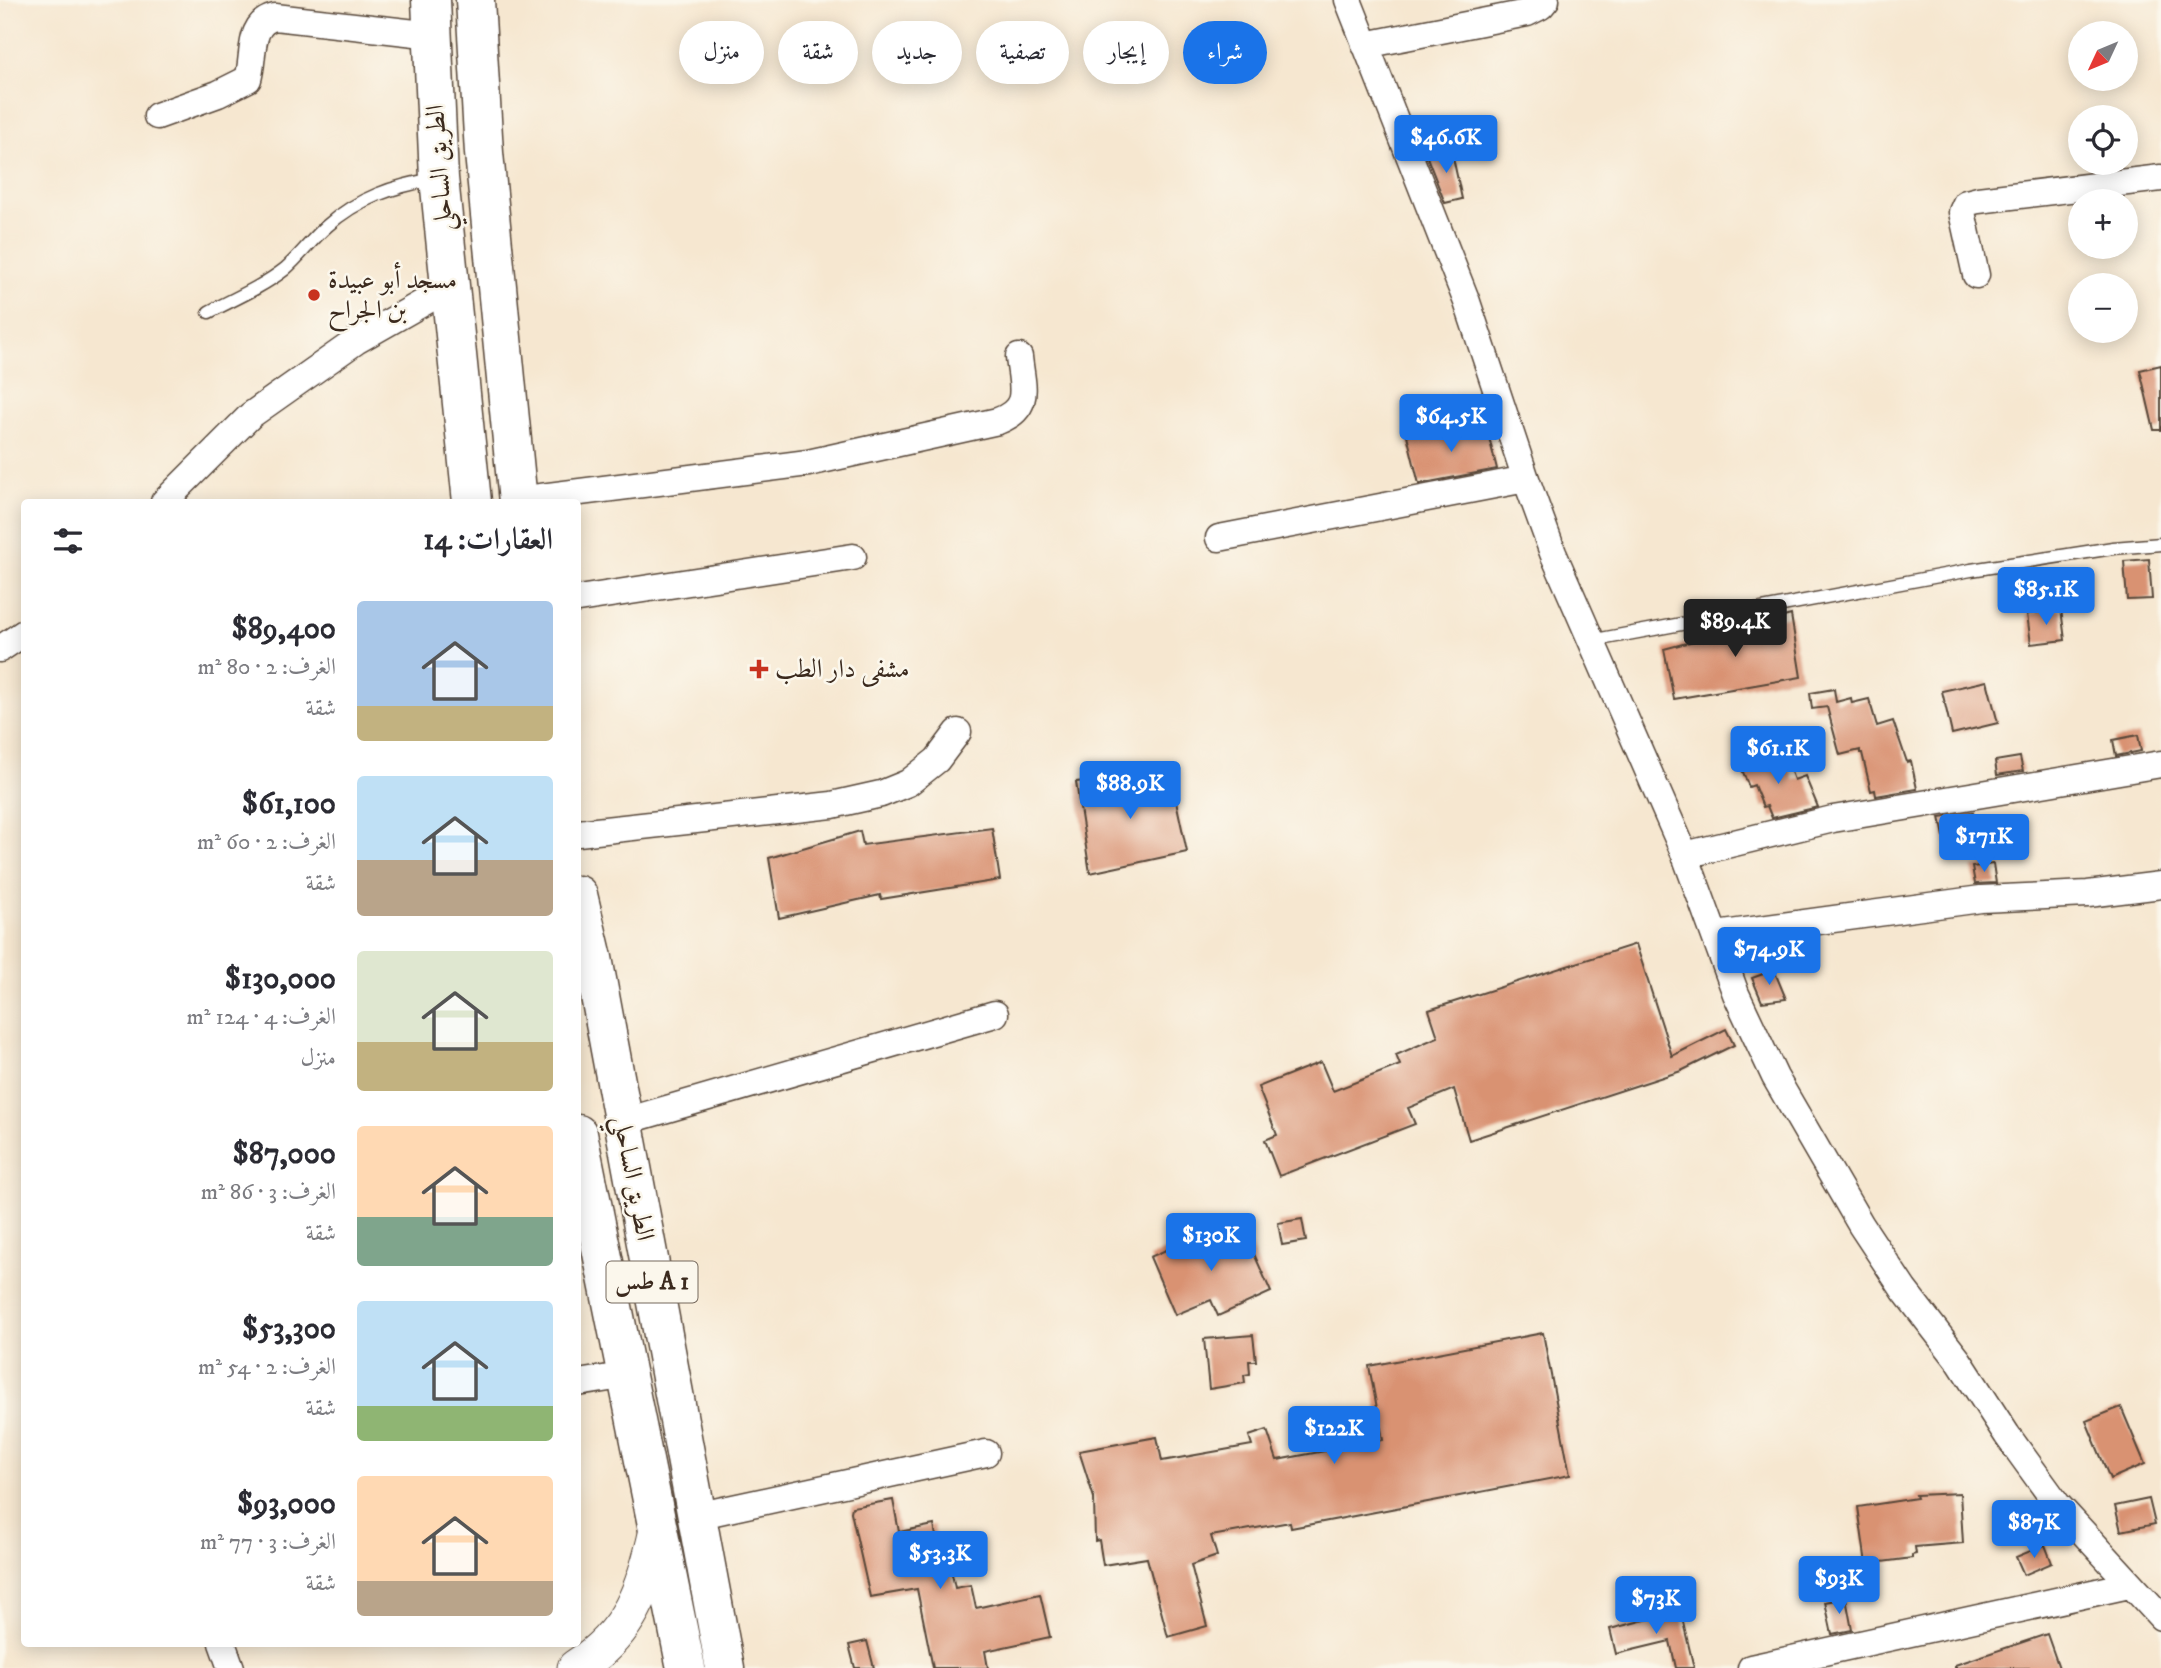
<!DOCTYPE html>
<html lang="ar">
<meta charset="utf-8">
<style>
:root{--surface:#fff;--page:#f2f2f3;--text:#2b2b33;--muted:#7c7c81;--accent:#1a73e8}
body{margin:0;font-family:"IM FELL DW Pica",Amiri,serif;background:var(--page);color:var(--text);direction:rtl;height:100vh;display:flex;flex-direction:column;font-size:26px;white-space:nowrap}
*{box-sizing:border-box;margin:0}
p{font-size:23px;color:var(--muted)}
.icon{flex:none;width:38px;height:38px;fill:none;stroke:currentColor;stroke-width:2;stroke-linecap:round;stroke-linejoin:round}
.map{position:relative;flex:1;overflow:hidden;direction:ltr}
.panel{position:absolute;left:21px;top:499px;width:560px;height:1148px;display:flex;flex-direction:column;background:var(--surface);border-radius:7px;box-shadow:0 4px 18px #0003;direction:rtl}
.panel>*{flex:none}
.banner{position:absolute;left:602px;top:21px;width:665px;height:63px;direction:rtl;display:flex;gap:14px}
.needle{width:46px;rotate:226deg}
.buttons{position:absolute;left:2068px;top:21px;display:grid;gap:14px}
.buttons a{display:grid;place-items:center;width:70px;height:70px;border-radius:50%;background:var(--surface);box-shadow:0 4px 18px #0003;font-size:35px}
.price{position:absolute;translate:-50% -60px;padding:0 16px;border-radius:7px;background:var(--accent);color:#fff;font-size:23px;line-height:46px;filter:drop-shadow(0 2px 4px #0008)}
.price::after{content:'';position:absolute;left:50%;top:42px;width:21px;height:16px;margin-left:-10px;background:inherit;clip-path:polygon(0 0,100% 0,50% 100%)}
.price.on{background:#222;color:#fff}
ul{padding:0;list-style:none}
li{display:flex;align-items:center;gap:21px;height:175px;padding:0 28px}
li span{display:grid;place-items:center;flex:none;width:196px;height:140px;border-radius:7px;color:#555}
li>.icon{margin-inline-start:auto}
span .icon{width:84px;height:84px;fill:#fffc;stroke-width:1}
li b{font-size:30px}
h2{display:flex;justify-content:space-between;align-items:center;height:84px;padding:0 28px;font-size:30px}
.tag{padding:0 24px;border-radius:32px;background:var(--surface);box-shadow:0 4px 18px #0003;font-size:24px;line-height:63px}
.tag.on{background:var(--accent);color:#fff}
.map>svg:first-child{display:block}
.building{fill:#d99272}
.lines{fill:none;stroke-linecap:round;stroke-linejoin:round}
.lane-casing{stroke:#574639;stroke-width:15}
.street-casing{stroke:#574639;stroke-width:29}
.secondary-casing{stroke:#574639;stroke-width:39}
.highway-casing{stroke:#574639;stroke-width:41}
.lane{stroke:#fff;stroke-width:12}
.street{stroke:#fff;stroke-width:26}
.secondary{stroke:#fff;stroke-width:37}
.highway{stroke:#fff;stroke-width:38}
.poi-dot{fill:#c8321e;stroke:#fbf7ec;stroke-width:2.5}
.labels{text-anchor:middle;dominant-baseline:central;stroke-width:5;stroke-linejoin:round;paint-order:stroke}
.shield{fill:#fbf7ec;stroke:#75685c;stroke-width:2}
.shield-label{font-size:24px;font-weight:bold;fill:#3b2a1e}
.street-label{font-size:26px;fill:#3b2a1e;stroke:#fbf7ec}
.poi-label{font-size:26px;fill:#3b2a1e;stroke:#fbf7ec;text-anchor:start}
</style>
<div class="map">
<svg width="2161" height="1668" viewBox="0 0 2161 1668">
<rect width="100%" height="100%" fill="#fbf7ec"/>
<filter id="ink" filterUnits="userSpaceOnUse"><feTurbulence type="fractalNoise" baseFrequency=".0143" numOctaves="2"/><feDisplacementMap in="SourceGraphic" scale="14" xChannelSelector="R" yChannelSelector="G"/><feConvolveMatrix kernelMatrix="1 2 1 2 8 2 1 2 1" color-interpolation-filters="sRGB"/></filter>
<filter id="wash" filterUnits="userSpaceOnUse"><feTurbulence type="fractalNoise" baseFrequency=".00686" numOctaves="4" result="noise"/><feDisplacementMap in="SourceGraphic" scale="28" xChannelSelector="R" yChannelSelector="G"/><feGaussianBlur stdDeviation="1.57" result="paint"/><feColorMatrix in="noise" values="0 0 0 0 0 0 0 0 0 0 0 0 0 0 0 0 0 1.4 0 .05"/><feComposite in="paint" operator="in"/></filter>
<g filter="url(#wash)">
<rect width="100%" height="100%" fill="#f6e7d0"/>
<g id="blocks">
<path class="building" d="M 1451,148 L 1462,199 L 1445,203 L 1427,157 Z
M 2161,365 L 2161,430 L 2154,430 L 2140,370 Z
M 1486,426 L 1497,469 L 1419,484 L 1407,435 Z
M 2149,559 L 2152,599 L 2127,600 L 2124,561 Z
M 2061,609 L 2065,640 L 2031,644 L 2027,614 Z
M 1791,615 L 1801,677 L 1674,699 L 1664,649 Z
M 1987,681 L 1998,723 L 1952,734 L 1942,691 Z
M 1834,689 L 1836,702 L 1851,698 L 1852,703 L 1869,699 L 1877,726 L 1893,721 L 1907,762 L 1911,761 L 1917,789 L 1876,796 L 1875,790 L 1871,791 L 1862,753 L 1860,753 L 1860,750 L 1840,755 L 1827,707 L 1812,709 L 1810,693 Z
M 2138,735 L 2141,751 L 2116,756 L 2113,740 Z
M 1784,753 L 1794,780 L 1805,776 L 1818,807 L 1772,818 L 1767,806 L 1763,807 L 1754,785 L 1749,787 L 1739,762 L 1757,755 L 1760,763 Z
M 2020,757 L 2023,771 L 1997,775 L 1995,761 Z
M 1170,773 L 1187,852 L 1090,873 L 1076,782 Z
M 1973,812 L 1979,845 L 1947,851 L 1940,817 Z
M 992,828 L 1000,880 L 881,899 L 880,895 L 779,918 L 769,858 L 860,831 L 863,845 Z
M 1993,864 L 1996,883 L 1975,884 L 1972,867 Z
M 1636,944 L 1672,1056 L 1726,1029 L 1734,1045 L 1681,1071 L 1469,1140 L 1454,1089 L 1408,1108 L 1415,1124 L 1279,1176 L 1265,1140 L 1277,1135 L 1258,1087 L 1321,1062 L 1333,1091 L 1400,1065 L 1396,1055 L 1438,1037 L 1429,1010 Z
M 1774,970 L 1786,999 L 1762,1002 L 1752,978 Z
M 1302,1219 L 1306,1241 L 1282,1245 L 1278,1223 Z
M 1242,1227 L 1271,1292 L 1218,1316 L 1211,1300 L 1175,1315 L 1150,1257 L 1214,1229 L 1218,1238 Z
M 1543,1333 L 1570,1475 L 1291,1528 L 1290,1522 L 1211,1536 L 1217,1556 L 1191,1565 L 1207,1626 L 1168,1637 L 1147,1558 L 1103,1565 L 1099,1540 L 1095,1541 L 1094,1498 L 1079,1451 L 1157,1437 L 1162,1461 L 1252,1445 L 1249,1436 L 1267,1430 L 1277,1460 L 1383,1440 L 1369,1366 Z
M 1253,1335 L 1256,1361 L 1249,1361 L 1250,1374 L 1244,1375 L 1245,1383 L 1209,1389 L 1204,1339 Z
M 2121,1407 L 2145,1464 L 2110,1479 L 2086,1421 Z
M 1960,1493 L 1963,1543 L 1915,1547 L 1916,1554 L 1912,1555 L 1912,1558 L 1866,1564 L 1858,1507 L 1917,1498 L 1916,1495 Z
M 2149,1499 L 2155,1524 L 2121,1531 L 2115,1506 Z
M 893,1500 L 899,1532 L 934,1525 L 936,1536 L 944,1537 L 955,1588 L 971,1585 L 976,1608 L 1040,1594 L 1050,1637 L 985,1651 L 988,1668 L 933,1668 L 917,1589 L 870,1597 L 851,1512 L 852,1507 Z
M 2045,1545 L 2052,1563 L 2024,1575 L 2016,1557 Z
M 1846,1598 L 1852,1630 L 1832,1634 L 1825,1602 Z
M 1679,1605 L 1694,1668 L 1676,1668 L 1670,1641 L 1616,1654 L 1610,1629 L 1664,1615 L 1662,1609 Z
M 2047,1634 L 2059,1668 L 1955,1668 L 1955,1665 Z
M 867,1641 L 874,1668 L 855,1668 L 849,1645 Z"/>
</g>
</g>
<g filter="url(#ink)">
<use href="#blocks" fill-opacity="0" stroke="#574639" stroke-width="2"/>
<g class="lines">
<defs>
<path id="lane" d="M 209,312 C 234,299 262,287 285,269 C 300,256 312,239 327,226 C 358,198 394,186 435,179
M 1590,641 L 1971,570 L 2113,548 L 2161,544"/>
<path id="street" d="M 1348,0 L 1467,302 L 1526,479 L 1553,553 L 1685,855 L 1736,994 L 1775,1077 L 1861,1225 L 1904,1290 L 1959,1361 L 2007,1435 L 2057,1504 L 2161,1617
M 1365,45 L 1527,13 L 1541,6 L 1546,0
M 157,116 L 218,94 L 248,79 C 255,57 247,23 275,17 L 433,35
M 1976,275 L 1962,212 L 1966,203 L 1978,200 L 2161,178
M 517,500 L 808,463 L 998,421 C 1032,408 1022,387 1019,357
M 164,502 L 251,415 L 356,341 L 449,288
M 1219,538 L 1526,479
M 578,599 L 853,557
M 0,649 L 24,633
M 578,833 L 832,805 L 881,794 L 908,783 L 937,760 L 958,732
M 1685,855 L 1833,819 L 2161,764
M 1716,935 L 1981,899 L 2088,894 L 2161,885
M 622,1122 L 995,1014
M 578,1383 L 628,1375
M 696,1516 L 986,1453
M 222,1643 L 231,1668
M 1751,1668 L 2129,1585"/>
<path id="secondary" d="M 576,1668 C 630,1633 645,1590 658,1530"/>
<path id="highway" d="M 431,0 L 439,178 L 472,502
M 475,0 L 484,153 L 518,502
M 578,895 L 593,958 L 725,1668
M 578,1134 L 686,1668"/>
</defs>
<use href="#lane" class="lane-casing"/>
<use href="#street" class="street-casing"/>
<use href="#secondary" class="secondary-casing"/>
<use href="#highway" class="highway-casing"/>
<use href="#lane" class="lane"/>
<use href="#street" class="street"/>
<use href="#secondary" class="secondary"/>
<use href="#highway" class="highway"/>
</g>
</g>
<g class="poi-dot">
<circle cx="314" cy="295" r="7"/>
<path d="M755.5 658.5h7v7h7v7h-7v7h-7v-7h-7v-7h7z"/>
</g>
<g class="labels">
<rect class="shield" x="606.5" y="1261.5" width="91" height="41" rx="5"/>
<g class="shield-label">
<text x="652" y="1282">طس A 1</text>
</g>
<g class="street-label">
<text transform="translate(440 168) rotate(-94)">الطريق الساحلي</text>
<text transform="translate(633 1178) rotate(79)">الطريق الساحلي</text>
</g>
<g class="poi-label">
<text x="328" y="280">مسجد أبو عبيدة<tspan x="328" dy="30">بن الجراح</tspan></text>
<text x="775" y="669">مشفى دار الطب</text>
</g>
</g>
</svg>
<div class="buttons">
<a><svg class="needle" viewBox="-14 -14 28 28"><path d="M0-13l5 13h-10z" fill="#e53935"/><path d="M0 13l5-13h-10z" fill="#7c7c81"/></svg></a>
<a><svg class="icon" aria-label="locate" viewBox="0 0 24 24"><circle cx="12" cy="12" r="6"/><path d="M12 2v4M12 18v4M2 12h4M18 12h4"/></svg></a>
<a>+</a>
<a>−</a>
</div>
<b class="price" style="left:1446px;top:175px">$46.6K</b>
<b class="price" style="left:1451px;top:454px">$64.5K</b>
<b class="price" style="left:2046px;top:627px">$85.1K</b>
<b class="price on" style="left:1735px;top:659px">$89.4K</b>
<b class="price" style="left:1778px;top:786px">$61.1K</b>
<b class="price" style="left:1130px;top:821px">$88.9K</b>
<b class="price" style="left:1984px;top:874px">$171K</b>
<b class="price" style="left:1769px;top:987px">$74.9K</b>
<b class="price" style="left:1211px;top:1273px">$130K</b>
<b class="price" style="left:1334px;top:1466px">$122K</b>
<b class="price" style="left:2034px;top:1560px">$87K</b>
<b class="price" style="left:940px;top:1591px">$53.3K</b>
<b class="price" style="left:1839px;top:1616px">$93K</b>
<b class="price" style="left:1656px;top:1636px">$73K</b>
<div class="banner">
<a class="tag on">شراء</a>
<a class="tag">إيجار</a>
<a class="tag">تصفية</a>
<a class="tag">جديد</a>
<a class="tag">شقة</a>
<a class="tag">منزل</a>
</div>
<section class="panel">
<h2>العقارات: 14<svg class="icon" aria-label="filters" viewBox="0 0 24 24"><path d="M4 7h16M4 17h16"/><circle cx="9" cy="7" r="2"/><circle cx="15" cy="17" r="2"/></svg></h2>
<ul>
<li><span style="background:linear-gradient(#a9c7e8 75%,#c2b280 0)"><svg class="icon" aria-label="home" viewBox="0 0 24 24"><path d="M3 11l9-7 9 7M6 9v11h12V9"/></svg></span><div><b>$89,400</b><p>الغرف: 2 · 80 m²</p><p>شقة</p></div></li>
<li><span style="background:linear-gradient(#bfe0f5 60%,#b9a48a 0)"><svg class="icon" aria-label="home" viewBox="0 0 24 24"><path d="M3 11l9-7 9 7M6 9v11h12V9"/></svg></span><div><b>$61,100</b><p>الغرف: 2 · 60 m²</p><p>شقة</p></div></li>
<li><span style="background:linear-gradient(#dfe7d0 65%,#c2b280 0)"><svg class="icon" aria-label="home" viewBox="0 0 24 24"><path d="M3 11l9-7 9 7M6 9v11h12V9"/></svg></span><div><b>$130,000</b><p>الغرف: 4 · 124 m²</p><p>منزل</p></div></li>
<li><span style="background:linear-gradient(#ffd9b3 65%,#7fa58c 0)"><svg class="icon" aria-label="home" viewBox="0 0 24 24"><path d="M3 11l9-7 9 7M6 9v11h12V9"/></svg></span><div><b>$87,000</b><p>الغرف: 3 · 86 m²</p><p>شقة</p></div></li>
<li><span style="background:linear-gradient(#bfe0f5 75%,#8fb573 0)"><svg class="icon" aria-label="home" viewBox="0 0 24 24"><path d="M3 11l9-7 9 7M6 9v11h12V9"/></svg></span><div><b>$53,300</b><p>الغرف: 2 · 54 m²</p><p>شقة</p></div></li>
<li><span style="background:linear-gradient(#ffd9b3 75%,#b9a48a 0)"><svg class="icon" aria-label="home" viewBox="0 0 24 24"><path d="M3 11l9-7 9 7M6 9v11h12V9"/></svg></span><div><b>$93,000</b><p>الغرف: 3 · 77 m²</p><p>شقة</p></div></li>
</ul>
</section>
</div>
